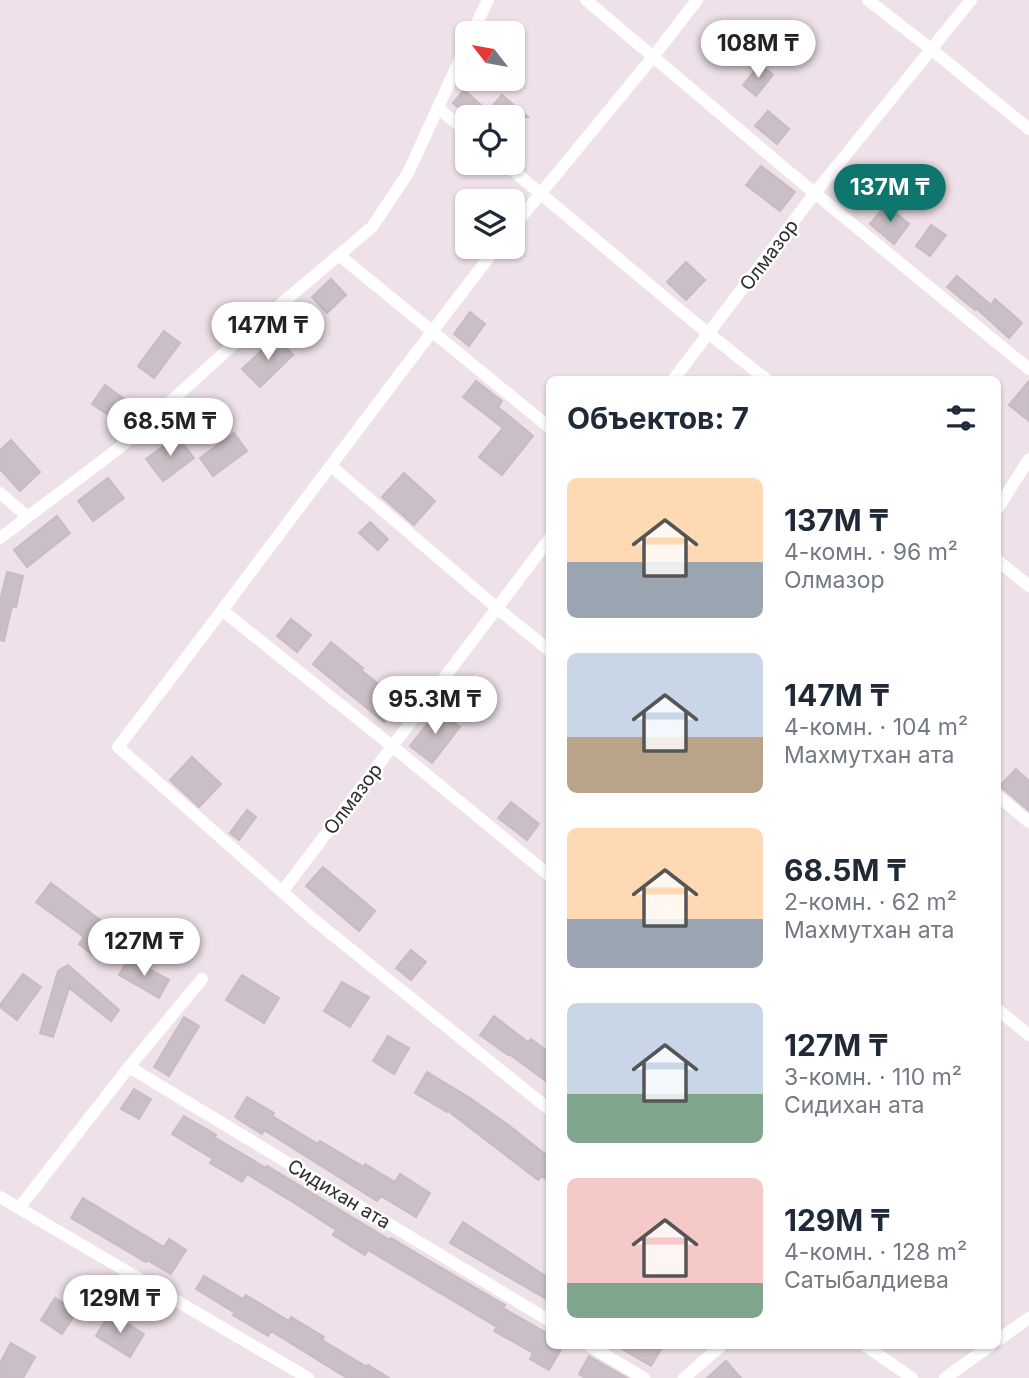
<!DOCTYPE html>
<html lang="ru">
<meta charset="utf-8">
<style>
:root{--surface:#fff;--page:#f2f2f3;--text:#1f2937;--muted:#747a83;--accent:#0f766e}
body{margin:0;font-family:Inter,sans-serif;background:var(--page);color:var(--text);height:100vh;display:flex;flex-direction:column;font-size:26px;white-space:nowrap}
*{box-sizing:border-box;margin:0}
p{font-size:23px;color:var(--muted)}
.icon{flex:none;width:38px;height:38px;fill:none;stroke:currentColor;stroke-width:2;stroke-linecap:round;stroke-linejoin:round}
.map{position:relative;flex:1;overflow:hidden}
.sheet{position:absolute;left:546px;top:376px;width:455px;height:973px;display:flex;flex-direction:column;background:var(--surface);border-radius:10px;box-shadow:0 2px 5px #0004}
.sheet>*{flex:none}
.needle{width:46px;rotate:301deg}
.buttons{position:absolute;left:455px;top:21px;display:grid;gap:14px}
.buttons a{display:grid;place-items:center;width:70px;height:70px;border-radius:10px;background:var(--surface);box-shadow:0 2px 5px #0004;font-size:35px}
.price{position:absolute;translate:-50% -60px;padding:0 16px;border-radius:24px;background:#fff;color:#222;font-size:23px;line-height:46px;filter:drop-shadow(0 2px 4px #0008)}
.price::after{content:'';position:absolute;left:50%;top:42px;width:21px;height:16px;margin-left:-10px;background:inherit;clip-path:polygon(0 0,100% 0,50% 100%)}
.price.selected{background:var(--accent);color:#fff}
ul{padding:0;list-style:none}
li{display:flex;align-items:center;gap:21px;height:175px;padding:0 21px}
li span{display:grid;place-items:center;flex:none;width:196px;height:140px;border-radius:10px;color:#555}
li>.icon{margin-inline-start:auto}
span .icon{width:84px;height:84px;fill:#fffc;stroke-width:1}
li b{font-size:30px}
h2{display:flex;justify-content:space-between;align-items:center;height:84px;padding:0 21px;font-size:30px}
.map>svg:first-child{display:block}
.building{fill:#cabfc6;stroke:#cabac3;stroke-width:2}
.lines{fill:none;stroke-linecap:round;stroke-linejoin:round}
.street{stroke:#fff;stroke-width:12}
.labels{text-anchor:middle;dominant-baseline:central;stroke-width:5;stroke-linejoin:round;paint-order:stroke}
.street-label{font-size:19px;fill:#2d2d2d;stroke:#fff}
</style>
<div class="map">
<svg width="1029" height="1378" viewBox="0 0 1029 1378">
<rect width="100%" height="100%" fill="#eee1e9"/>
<path class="building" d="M 760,64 L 773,75 L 756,96 L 743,85 Z
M 464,90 L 488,111 L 502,95 L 528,117 L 470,117 L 453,103 Z
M 768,111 L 789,129 L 777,144 L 755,126 Z
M 761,166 L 795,192 L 780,211 L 746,185 Z
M 886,205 L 909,224 L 894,244 L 870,224 Z
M 931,225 L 946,235 L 930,256 L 916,246 Z
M 686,262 L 705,280 L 686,300 L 667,282 Z
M 957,276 L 991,305 L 995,299 L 1022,323 L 1009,338 L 976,308 L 975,310 L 947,287 Z
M 331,279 L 346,295 L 327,313 L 312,297 Z
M 470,312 L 485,324 L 469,346 L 454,334 Z
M 164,331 L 180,343 L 154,378 L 138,366 Z
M 276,337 L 293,355 L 260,387 L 242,369 Z
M 476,381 L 502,401 L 498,407 L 533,436 L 502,475 L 479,457 L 503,428 L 463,397 Z
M 1029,381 L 1029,421 L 1009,405 Z
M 105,385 L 134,406 L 122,424 L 92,404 Z
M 234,433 L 247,451 L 213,476 L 200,458 Z
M 177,436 L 194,458 L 163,481 L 146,459 Z
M 11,440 L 40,472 L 20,491 L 0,469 L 0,450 Z
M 404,473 L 435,501 L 414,525 L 382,497 Z
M 108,478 L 124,498 L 93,521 L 78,501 Z
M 57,516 L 70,533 L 27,567 L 14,550 Z
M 370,522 L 388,539 L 378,550 L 359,533 Z
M 7,572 L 23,576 L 16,607 L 12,606 L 4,641 L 0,640 L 0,601 Z
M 291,619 L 311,635 L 297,652 L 277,636 Z
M 331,642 L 363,668 L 361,670 L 400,702 L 384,722 L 313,664 Z
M 438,710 L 460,727 L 432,763 L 410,746 Z
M 192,757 L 221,784 L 199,807 L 170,780 Z
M 1016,769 L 1029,781 L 1029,811 L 1000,786 Z
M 511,802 L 539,824 L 527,840 L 498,818 Z
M 247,810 L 256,817 L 239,840 L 230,833 Z
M 323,867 L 375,911 L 359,931 L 306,886 Z
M 51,883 L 116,932 L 97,958 L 79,944 L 84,937 L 36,902 Z
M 411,950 L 426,962 L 411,980 L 396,968 Z
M 129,958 L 169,980 L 159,998 L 119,975 Z
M 68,965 L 119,1010 L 111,1021 L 69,988 L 53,1037 L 40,1033 L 58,971 Z
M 23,974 L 41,987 L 17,1020 L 0,1007 L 0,1005 Z
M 242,975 L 279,998 L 264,1023 L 226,1000 Z
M 342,982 L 369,997 L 350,1027 L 324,1011 Z
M 494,1016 L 528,1042 L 531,1039 L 550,1053 L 550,1084 L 509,1054 L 508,1055 L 480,1035 Z
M 184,1017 L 199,1026 L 169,1076 L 154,1067 Z
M 388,1036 L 409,1048 L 394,1074 L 373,1061 Z
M 427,1072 L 470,1098 L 507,1124 L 550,1158 L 550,1182 L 542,1176 L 538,1180 L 448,1111 L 447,1112 L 415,1093 Z
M 134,1089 L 151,1099 L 139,1119 L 121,1109 Z
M 247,1097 L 274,1113 L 272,1116 L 318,1144 L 320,1141 L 364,1167 L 365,1164 L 395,1182 L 400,1174 L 430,1193 L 416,1217 L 381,1196 L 377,1201 L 264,1130 L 262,1134 L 235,1117 Z
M 184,1116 L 216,1135 L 214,1137 L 266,1168 L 267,1166 L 390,1240 L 391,1238 L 428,1260 L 505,1305 L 503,1308 L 550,1335 L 550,1346 L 563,1346 L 549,1370 L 530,1359 L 533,1353 L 494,1331 L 497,1327 L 368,1250 L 365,1255 L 333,1235 L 336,1230 L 299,1206 L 247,1174 L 242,1182 L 210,1163 L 213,1159 L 172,1134 Z
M 83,1198 L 164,1247 L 169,1239 L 186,1250 L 171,1274 L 147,1260 L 146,1262 L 71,1218 Z
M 463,1222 L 550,1279 L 550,1301 L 450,1243 Z
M 204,1276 L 243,1299 L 246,1295 L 289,1321 L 291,1317 L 324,1337 L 322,1340 L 367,1367 L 368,1365 L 389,1378 L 347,1378 L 271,1331 L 268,1336 L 233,1315 L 235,1313 L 196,1289 Z
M 55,1298 L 77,1311 L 62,1334 L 41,1320 Z
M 110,1313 L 144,1334 L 130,1357 L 96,1336 Z
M 11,1343 L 35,1357 L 23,1378 L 0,1378 L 0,1363 Z
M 617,1346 L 663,1346 L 651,1366 Z
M 589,1356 L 627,1378 L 586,1378 L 579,1374 Z
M 726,1361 L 741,1378 L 707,1378 Z"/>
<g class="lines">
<path class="street" d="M 586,0 L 788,171 L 1029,369
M 868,0 L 931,49 L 1029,129
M 472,33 L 488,0
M 438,108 L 467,132
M 504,163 L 688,317 L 767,380
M 513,227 L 653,57 L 697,0
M 497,247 C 369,412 246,581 118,747 L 313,919 L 550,1110
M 339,255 L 550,428
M 673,380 L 815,193 L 971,0
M 331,466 L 497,608 L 550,651
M 0,493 L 28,517
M 998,508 L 1029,459
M 0,538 L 119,448 L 242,337 L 372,227 L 408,173 L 467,44
M 998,561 L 1029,586
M 223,611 L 392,746 L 550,876
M 998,796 L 1029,822
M 282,892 L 550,538
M 998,1010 L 1029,1035
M 129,1067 L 550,1321
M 0,1197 L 308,1378
M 19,1208 L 129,1067 L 202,979
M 998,1340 L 1029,1318
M 590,1346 L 644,1378
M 866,1346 L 912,1378
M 684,1378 L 721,1346
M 945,1378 L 990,1346"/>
</g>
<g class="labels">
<g class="street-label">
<text transform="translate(769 255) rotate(-53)">Олмазор</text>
<text transform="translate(353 799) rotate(-53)">Олмазор</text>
<text transform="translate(339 1194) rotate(31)">Сидихан ата</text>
</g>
</g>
</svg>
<div class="buttons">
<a><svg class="needle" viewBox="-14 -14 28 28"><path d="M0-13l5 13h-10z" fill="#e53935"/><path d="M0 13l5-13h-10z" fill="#747a83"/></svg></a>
<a><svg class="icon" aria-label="locate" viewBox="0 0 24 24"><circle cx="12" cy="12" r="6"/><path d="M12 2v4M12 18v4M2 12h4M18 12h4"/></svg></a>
<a><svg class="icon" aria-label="layers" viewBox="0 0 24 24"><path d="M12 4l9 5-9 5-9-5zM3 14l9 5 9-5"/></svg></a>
</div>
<b class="price" style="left:758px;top:80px">108M ₸</b>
<b class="price selected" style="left:890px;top:224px">137M ₸</b>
<b class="price" style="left:268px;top:362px">147M ₸</b>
<b class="price" style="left:170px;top:458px">68.5M ₸</b>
<b class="price" style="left:435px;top:736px">95.3M ₸</b>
<b class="price" style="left:144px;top:978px">127M ₸</b>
<b class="price" style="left:120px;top:1335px">129M ₸</b>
<section class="sheet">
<h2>Объектов: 7<svg class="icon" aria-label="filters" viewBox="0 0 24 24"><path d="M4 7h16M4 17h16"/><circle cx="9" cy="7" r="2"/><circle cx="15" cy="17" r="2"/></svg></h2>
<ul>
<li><span style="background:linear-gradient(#ffd9b3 60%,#9aa5b1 0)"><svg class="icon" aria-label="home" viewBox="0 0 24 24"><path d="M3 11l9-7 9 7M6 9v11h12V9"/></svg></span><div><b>137M ₸</b><p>4-комн. · 96 m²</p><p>Олмазор</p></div></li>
<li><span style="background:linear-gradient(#c9d6e8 60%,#b9a48a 0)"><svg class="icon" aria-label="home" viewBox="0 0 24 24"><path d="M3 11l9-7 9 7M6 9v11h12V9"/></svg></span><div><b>147M ₸</b><p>4-комн. · 104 m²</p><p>Махмутхан ата</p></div></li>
<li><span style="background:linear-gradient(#ffd9b3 65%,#9aa5b1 0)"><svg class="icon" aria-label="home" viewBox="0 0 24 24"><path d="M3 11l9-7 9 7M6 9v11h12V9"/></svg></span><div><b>68.5M ₸</b><p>2-комн. · 62 m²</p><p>Махмутхан ата</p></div></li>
<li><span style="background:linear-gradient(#c9d6e8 65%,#7fa58c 0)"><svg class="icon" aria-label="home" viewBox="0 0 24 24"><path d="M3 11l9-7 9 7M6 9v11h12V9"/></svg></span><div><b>127M ₸</b><p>3-комн. · 110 m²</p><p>Сидихан ата</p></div></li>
<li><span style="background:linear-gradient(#f6c9c9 75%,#7fa58c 0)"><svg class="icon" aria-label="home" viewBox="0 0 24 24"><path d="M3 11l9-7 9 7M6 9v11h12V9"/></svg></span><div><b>129M ₸</b><p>4-комн. · 128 m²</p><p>Сатыбалдиева</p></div></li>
</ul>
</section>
</div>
